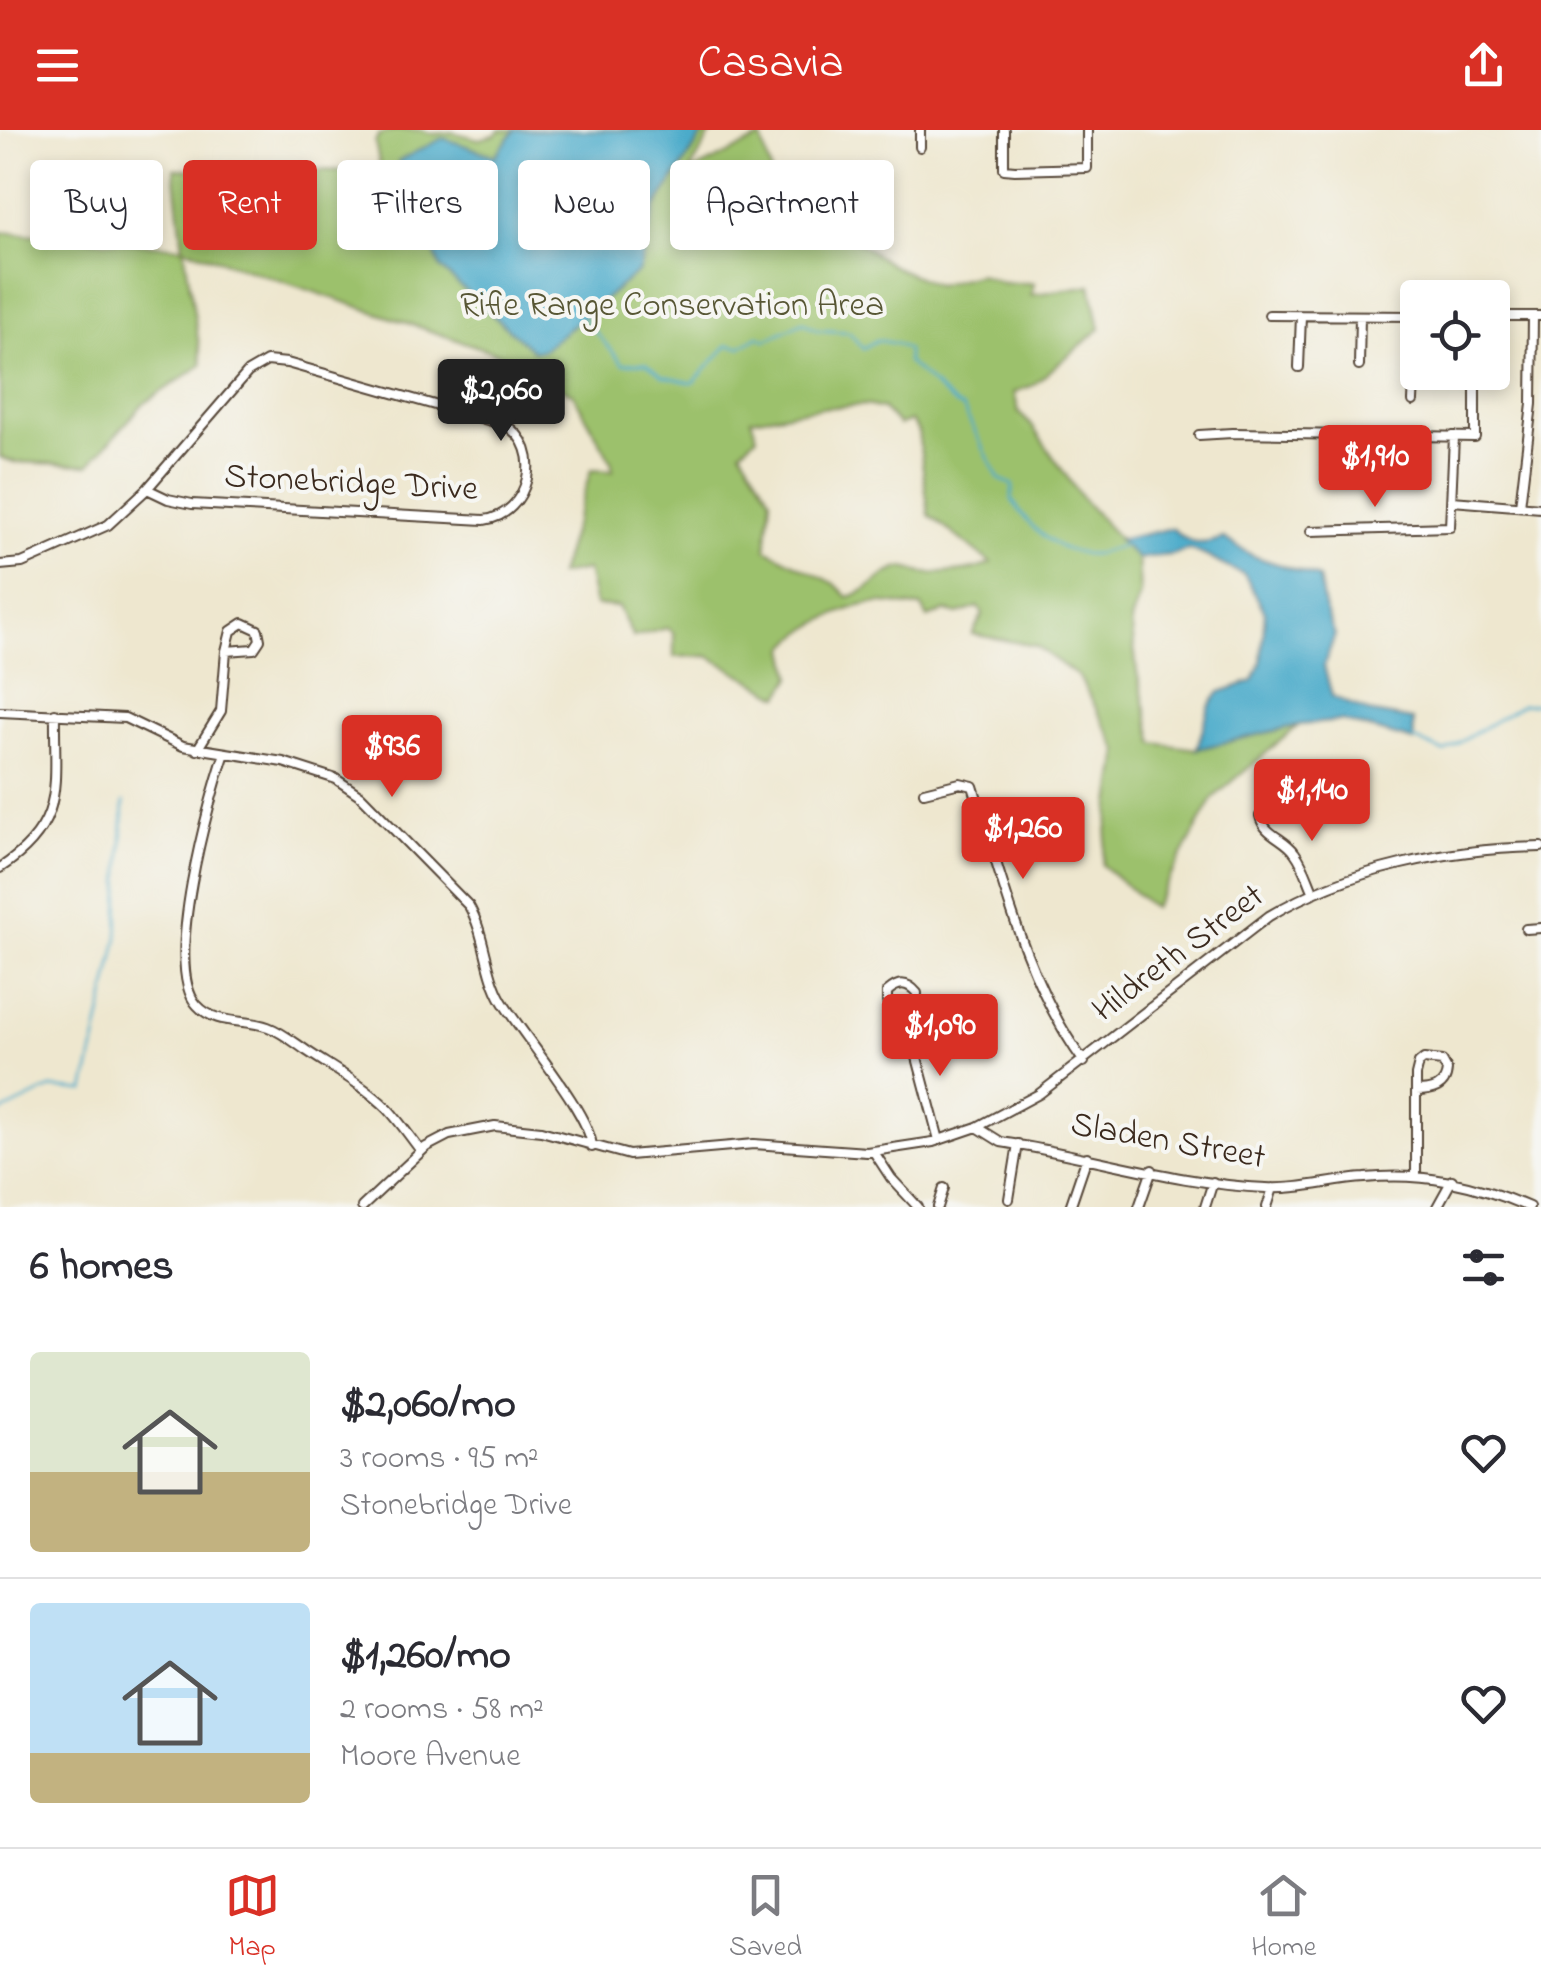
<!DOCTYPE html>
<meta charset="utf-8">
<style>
:root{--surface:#fff;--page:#f7f7f7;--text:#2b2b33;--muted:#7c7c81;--line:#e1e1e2;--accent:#d93025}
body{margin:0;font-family:"Indie Flower",sans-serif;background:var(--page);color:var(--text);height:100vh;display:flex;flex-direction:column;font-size:38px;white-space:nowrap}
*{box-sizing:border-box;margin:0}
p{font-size:32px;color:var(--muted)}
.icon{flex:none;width:55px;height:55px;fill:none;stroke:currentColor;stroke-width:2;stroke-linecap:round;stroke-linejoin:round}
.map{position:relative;height:1077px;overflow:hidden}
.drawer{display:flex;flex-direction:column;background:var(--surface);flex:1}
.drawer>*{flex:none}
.guide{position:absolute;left:30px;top:30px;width:1000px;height:90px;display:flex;gap:20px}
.fabs{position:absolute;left:1400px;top:150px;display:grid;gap:20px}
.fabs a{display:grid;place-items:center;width:110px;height:110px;border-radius:10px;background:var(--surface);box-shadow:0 5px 15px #0003;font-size:50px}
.price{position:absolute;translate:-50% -85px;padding:0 22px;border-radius:10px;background:var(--accent);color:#fff;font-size:32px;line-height:65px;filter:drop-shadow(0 2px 5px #0008)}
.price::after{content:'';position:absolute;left:50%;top:60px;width:30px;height:22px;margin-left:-15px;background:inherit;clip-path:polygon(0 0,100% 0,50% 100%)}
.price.current{background:#222;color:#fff}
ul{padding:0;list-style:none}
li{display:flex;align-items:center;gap:30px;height:250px;padding:0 30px}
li+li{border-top:2px solid var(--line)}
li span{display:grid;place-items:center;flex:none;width:280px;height:200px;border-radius:10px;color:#555}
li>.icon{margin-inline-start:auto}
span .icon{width:120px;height:120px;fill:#fffc;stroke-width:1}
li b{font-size:42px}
h2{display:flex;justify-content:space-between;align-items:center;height:120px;padding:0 30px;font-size:42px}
.chip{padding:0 35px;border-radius:10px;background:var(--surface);box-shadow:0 5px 15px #0003;font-size:35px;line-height:90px}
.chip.current{background:var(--accent);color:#fff}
header{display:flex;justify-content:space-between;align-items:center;height:130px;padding:0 30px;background:var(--accent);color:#fff;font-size:45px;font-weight:600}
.dock{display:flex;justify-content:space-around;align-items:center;height:140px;border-top:2px solid var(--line);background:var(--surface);font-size:28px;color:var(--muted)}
.dock a{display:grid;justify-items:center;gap:5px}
.dock .current{color:var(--accent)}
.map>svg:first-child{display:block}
.green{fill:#9cc16c;stroke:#6c7645;stroke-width:2.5;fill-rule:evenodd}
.water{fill:#4babca;stroke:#436a74;stroke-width:2.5}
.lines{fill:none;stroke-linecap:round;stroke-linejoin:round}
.stream{stroke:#4babca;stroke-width:2.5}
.minor-casing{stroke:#564639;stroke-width:12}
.minor{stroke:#fff;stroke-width:8}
.labels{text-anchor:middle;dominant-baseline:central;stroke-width:8;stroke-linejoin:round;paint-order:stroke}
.park-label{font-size:35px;fill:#585735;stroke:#f6f6f2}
.street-label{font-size:35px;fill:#3b2a1e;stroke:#f6f6f2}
</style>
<header><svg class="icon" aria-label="menu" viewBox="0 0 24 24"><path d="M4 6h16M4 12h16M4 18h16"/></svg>Casavia<svg class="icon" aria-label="share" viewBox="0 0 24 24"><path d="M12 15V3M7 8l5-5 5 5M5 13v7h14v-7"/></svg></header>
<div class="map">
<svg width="1541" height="1077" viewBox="0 0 1541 1077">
<rect width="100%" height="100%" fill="#f6f6f2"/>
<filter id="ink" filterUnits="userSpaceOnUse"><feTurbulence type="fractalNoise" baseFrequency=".01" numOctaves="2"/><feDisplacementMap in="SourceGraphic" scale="20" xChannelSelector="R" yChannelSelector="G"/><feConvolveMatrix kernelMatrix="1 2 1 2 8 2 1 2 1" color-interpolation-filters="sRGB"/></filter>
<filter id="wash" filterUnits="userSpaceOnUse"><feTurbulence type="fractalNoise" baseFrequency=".0048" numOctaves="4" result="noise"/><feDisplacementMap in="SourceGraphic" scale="40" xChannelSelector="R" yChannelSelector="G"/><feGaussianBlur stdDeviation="2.25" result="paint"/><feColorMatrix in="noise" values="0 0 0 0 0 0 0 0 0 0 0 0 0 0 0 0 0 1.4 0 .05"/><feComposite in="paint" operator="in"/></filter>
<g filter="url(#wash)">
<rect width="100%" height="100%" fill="#eee7cf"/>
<path class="green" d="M 393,0 L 421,0 L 433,4 L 452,2 L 479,9 L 495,5 L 499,0 L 721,0 L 710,5 L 689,43 L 761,8 L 776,59 L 789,85 L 834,95 L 892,136 L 936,155 L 979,144 L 1003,153 L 1034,153 L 1031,165 L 1091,155 L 1100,199 L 1032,256 L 1014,262 L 1019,283 L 1032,296 L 1083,370 L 1138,429 L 1140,464 L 1131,491 L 1137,542 L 1154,613 L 1197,619 L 1299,595 L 1214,667 L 1153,778 L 1102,735 L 1119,621 L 1079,547 L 1036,516 L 972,504 L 983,484 L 978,477 L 958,484 L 945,481 L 928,488 L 922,477 C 906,477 897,473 884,473 C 855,472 803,496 786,518 L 792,547 L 780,566 L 708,526 L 674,527 L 674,503 L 667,498 L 633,507 L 618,477 L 595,475 L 587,440 L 559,445 L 591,340 L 613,341 L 611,331 L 573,264 L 499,224 L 184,118 L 202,235 L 143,274 L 89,335 L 14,332 L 0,327 L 0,102 L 183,117 L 174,39 L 381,41 L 375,12 L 379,5 ZM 866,275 L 883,279 L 899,295 L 911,291 L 918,301 L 929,385 L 991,433 C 975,442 940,444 923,443 C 916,443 908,436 900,438 C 880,443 871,462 848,467 L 835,454 L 766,419 L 771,368 L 741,320 L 757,306 L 751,289 L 819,278 Z"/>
<path class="water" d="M 515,0 L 706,0 L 655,78 L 639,141 L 542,220 L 533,221 L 441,139 L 398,31 L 443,8 L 495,26 Z
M 1172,398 C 1190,416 1199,416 1224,408 L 1253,426 L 1319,448 L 1324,477 L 1335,505 L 1324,536 L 1332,566 L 1368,582 L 1413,590 L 1414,611 L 1341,591 L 1299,595 L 1197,619 L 1209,577 L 1220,562 L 1253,551 L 1261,532 L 1265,482 L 1244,444 C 1224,438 1208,424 1188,419 C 1173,428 1155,424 1138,429 L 1118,410 Z"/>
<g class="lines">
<path class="stream" d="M 581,185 L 623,234 L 646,233 L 663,246 L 693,253 L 728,215 L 741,217 L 758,206 L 766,210 L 803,192 L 817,200 L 849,202 L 863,219 L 877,210 L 897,214 L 907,220 L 907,232 L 956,275 L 963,278 L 999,349 L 1013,355 L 1011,368 C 1029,398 1057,425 1093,424 C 1103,424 1113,417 1123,416
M 1413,609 L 1444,622 L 1521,575 L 1541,573
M 0,983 L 51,958 L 85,961 L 118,807 L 124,672"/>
</g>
</g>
<g filter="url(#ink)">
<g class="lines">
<defs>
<path id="minor" d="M 1004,0 L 1004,39 L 1015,40 L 1087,38 L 1087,0
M 920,17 L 920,0
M 1269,185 L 1418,186
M 1492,186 L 1541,186
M 1359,236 L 1360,186
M 1299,237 L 1301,186
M 1413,271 L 1417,186
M 1199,305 L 1232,303 L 1475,307 L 1475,242
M 1452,371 L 1541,378
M 1520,376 L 1532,274 L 1533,186
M 1311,401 L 1450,397 L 1454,306
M 0,435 L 22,433 L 108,395 L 147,359 L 248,242 L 267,231 L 287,233 L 505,295 C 546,318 529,385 484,390 L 192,374 L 168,369 L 147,359
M 0,582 L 125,588 L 183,616 L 283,632 L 336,649 L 361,666 L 469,776 C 486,806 485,842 502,871 C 521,903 591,985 592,1017
M 197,620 L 221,581 L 226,521 L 231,501 L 243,493 L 258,500 L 260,510 L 254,519 L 226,521
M 225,623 C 209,670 162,838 197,875 C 216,896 244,888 268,897 C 282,902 295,913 307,921 C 334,939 365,956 388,979 C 400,992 410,1007 421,1021
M 924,662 L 960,653 L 973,656 C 1002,749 1026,852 1084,932
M 1260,686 C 1264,705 1285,708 1295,723 C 1304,735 1308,750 1314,763
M 0,738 C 67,694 54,655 55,583
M 1526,799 L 1541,798
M 906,886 L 916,876 L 917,863 C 907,851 898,852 887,862 L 887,872 L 893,881 L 906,886 L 939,1010
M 977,997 L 1001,1012 C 1087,1025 1181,1055 1266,1058 C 1299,1060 1332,1050 1365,1048 C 1424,1042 1475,1054 1529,1077
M 874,1022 L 891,1048 L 918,1077
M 1416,1046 L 1416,945 L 1419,933 L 1424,929 L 1442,931 L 1447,940 C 1446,958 1432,961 1416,961
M 1009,1069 L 1018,1014
M 362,1077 L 426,1017 L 449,1005 L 495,996 L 541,1001 L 629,1025 L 754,1014 L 867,1022 L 933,1012 L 977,997 L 1039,964 L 1269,786 C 1349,738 1448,719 1541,717
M 938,1077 L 944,1058
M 1070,1077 L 1087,1027
M 1139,1077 L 1152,1040
M 1205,1077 L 1213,1052
M 1267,1077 L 1273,1058
M 1437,1077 L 1452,1050"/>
</defs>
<use href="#minor" class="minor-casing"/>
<use href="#minor" class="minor"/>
</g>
</g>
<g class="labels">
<g class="park-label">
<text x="672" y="176">Rifle Range Conservation Area</text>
</g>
<g class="street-label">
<text transform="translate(351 354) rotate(3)">Stonebridge Drive</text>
<text transform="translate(1179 824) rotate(-37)">Hildreth Street</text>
<text transform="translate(1168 1012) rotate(10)">Sladen Street</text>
</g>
</g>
</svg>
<div class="fabs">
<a><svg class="icon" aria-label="locate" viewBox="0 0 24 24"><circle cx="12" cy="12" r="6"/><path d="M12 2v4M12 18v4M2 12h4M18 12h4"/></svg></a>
</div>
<b class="price current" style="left:501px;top:314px">$2,060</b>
<b class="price" style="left:1375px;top:380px">$1,910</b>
<b class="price" style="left:392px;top:670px">$936</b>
<b class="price" style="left:1312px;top:714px">$1,140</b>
<b class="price" style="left:1023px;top:752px">$1,260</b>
<b class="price" style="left:940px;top:949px">$1,090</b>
<div class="guide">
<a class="chip">Buy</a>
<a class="chip current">Rent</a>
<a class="chip">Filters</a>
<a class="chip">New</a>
<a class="chip">Apartment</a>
</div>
</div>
<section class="drawer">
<h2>6 homes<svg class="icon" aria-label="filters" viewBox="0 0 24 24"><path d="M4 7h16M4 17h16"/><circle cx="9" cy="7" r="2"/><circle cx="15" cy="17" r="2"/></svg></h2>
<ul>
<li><span style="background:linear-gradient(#dfe7d0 60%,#c2b280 0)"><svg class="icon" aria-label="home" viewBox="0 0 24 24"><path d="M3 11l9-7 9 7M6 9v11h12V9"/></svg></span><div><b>$2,060/mo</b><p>3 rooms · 95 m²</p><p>Stonebridge Drive</p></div><svg class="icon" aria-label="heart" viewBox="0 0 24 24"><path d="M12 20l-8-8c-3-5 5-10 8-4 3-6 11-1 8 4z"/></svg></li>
<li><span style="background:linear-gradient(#bfe0f5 75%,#c2b280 0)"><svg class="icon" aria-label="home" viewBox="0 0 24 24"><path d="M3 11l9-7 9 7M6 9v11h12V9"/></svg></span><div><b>$1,260/mo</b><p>2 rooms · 58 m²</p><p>Moore Avenue</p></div><svg class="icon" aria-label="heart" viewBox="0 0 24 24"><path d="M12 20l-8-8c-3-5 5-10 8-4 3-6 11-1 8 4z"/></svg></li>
</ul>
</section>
<nav class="dock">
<a class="current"><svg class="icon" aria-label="map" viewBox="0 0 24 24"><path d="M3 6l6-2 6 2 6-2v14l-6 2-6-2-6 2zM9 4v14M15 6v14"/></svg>Map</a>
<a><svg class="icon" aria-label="saved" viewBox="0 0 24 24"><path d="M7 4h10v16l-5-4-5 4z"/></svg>Saved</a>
<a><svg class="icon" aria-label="home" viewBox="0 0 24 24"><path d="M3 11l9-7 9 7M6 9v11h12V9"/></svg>Home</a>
</nav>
